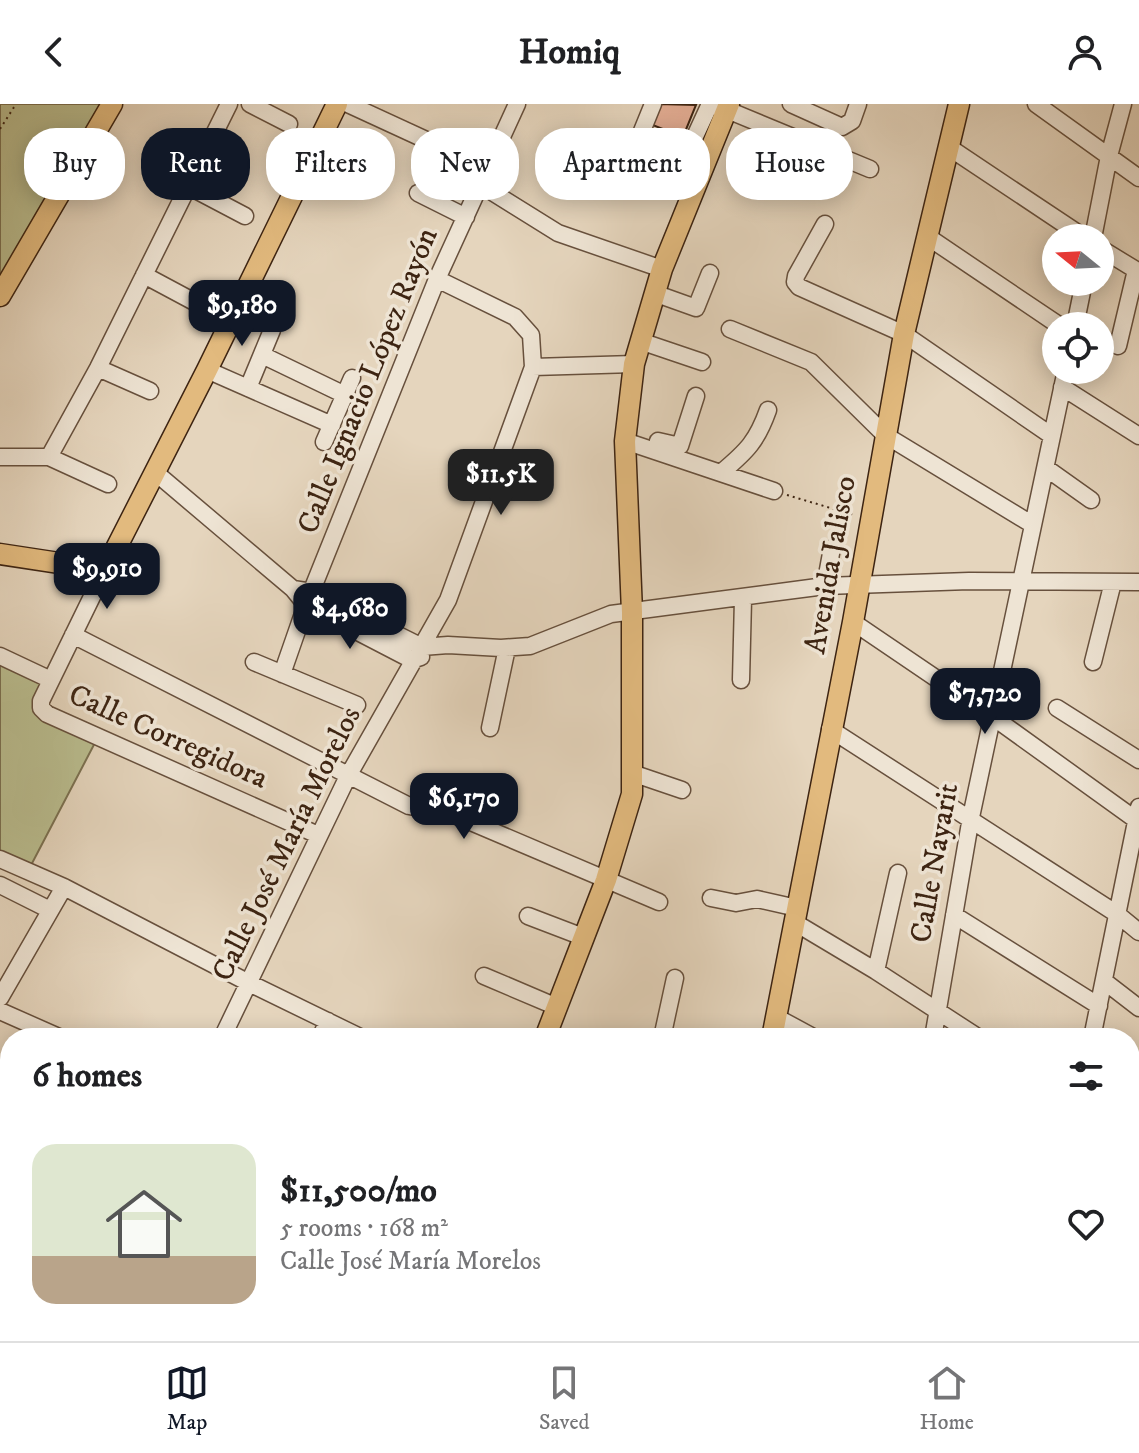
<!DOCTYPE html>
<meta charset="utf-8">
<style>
:root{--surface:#fff;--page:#f2f2f2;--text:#202124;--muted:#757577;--line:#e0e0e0;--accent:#111827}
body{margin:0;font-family:"IM FELL DW Pica",serif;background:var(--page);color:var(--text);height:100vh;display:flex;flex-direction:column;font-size:30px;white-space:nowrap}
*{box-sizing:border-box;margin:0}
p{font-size:26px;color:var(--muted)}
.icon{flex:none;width:44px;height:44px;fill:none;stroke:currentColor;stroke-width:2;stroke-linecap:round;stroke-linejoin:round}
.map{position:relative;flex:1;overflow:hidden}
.side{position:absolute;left:0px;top:924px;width:1140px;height:314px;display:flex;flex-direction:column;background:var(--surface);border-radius:32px 32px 0 0;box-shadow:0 4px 20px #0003}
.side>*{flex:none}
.hud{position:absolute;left:24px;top:24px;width:1092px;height:72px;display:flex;gap:16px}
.needle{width:52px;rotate:288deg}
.fabs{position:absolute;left:1042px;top:120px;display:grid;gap:16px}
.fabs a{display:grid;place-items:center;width:72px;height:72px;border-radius:50%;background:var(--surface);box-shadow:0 4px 20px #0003;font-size:40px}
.price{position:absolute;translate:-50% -68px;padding:0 18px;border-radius:16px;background:var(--accent);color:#fff;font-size:26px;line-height:52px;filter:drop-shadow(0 2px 4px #0008)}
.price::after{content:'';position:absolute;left:50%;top:48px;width:24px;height:18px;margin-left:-12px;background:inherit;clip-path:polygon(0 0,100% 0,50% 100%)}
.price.selected{background:#222;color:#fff}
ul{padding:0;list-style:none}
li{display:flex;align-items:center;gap:24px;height:200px;padding:0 32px}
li+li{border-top:2px solid var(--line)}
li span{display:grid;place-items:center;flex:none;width:224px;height:160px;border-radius:24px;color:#555}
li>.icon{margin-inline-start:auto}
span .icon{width:96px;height:96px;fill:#fffc;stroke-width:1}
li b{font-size:34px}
h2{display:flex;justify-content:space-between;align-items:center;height:96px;padding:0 32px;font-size:34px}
.tag{padding:0 28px;border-radius:32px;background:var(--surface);box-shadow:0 4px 20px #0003;font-size:28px;line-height:72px}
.tag.selected{background:var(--accent);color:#fff}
header{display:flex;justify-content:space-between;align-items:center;height:104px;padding:0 32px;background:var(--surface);font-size:36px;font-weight:700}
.tab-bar{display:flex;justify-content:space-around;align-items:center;height:112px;border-top:2px solid var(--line);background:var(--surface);font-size:22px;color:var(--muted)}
.tab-bar a{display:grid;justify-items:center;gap:4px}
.tab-bar .selected{color:var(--accent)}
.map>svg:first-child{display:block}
.green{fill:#b9bc8e;stroke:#7b7050;stroke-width:2}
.building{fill:#e3ad94;stroke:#3d2412;stroke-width:2}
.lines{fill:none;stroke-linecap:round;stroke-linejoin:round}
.minor-casing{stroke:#67503d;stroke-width:19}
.major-casing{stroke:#3d2412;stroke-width:23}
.path{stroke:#3d2412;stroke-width:2;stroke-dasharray:2 4;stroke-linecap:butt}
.minor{stroke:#eee4d4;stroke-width:16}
.major{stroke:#e2ba7e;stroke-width:20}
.labels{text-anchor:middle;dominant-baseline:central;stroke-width:7;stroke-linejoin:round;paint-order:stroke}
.street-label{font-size:30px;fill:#3d2412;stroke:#eee4d4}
</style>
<header><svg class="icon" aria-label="back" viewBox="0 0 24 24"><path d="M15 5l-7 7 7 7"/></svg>Homiq<svg class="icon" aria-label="person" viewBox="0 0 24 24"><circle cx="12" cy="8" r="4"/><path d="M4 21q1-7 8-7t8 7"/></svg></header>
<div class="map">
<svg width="1139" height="1237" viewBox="0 0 1139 1237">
<rect width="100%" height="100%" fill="#e5d5bd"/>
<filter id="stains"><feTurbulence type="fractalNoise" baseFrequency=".0025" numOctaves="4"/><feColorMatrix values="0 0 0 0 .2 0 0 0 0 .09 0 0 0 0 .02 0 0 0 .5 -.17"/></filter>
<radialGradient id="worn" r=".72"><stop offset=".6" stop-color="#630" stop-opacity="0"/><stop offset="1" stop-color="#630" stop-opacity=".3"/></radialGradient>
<path class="green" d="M 0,0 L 112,0 L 0,192 Z
M 0,553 L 51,576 L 42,604 L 98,633 L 28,767 L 0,755 Z"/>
<path class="building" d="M 658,0 L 696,1 L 683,33 L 650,20 Z"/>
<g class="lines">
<defs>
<path id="minor" d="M 250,0 L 289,20
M 348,0 L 489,65
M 653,0 L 642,27 L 643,32 L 703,62
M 713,0 L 870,65
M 791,0 L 842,23 L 852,17 L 858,0
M 1036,0 L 1139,74
M 950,44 L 1085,134
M 685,54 L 710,0
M 481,81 L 558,129 L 662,165
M 188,82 L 245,112
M 418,89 L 466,113
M 825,120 L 796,172 L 795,178 L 799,183 L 904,230 L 1052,332
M 928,133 L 1060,222
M 1093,134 L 1109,52 L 1123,0
M 1100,144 L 1139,168
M 144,171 L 202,202
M 654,189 L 696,204 L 710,169
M 1075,222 L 1084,178
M 730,225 L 811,258 L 885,331 L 1033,421
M 640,237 L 702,258
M 1118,242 L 1136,166
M 262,251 L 345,291
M 533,263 L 634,260
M 98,264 L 150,287
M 207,266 L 332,321
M 1062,283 L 1139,332
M 248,284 L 272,226
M 625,337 L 774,387
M 658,337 L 680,342 L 696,292
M 324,338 L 352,274
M 0,353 L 49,353 L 108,380
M 49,353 L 98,264 L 229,0
M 1046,364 L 1091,396
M 722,368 C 747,347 757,337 768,306
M 156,369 L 293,485 L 306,501 L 412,556 L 421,553
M 105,466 L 41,597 L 41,604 L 47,610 L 318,731
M 825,482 L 832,444
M 293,485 L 312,488 L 422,543 L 448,541 L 501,544 L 530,542 L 611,510 L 825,482 L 969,477 L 1139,478
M 853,518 L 993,613 L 1139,718
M 73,531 L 409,702 L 452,710 L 659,798
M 0,552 L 51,576
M 254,558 L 357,601
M 1093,558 L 1113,478
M 282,570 L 306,501 L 437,175 L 517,0
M 741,576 L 743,495
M 1057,604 L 1139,656
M 490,624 L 507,544
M 830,625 L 1117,810 L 1139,828
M 632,669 L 682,686
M 0,755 L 64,783 L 249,879 L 362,934
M 0,781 L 50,806
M 711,794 L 736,799 L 757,795 L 797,804
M 954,811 L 1099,902
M 528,812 L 583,833
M 794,818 L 876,867 L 979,934
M 876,867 L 898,769
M 484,872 L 557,903
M 1104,877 L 1139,904
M 0,894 L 64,783
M 0,907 L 61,934
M 776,913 L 815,934
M 222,934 L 348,672 L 448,496 L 533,263 L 531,231 L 515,213 L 437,175
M 320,934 L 328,917
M 662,934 L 675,874
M 933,934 L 971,713 L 1066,266
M 1092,934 L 1139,703
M 1130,1038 L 1139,1044
M 1130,1150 L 1139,1156
M 223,1228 L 229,1237
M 482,1228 L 505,1237
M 750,1228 L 764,1237
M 919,1228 L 933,1237
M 1078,1228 L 1089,1237
M 46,1237 L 50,1228
M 130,1237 L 133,1228
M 619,1237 L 621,1228
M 876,1237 L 878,1228
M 1031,1237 L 1033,1228"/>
<path id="major" d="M 0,192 L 112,0
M 0,450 L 105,466 L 207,266 L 337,0
M 545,934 L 606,776 L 632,690 L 632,508 L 625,337 L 634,260 L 662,165 L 729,0
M 772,934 L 853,518 L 904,230 L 959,0
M 428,1237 L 430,1228
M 712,1237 L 714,1228"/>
</defs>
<use href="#minor" class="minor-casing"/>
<use href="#major" class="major-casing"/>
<path class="path" d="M 0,25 L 16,0
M 787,391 L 854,411"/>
<use href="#minor" class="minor"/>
<use href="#major" class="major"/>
</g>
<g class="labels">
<g class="street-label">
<text transform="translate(368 277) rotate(-68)">Calle Ignacio López Rayón</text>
<text transform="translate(831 461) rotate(-80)">Avenida Jalisco</text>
<text transform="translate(168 633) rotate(24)">Calle Corregidora</text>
<text transform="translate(287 740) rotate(-64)">Calle José María Morelos</text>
<text transform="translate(935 759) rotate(-80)">Calle Nayarit</text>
</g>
</g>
<rect width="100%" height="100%" filter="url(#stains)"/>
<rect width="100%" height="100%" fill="url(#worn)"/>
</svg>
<div class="fabs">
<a><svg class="needle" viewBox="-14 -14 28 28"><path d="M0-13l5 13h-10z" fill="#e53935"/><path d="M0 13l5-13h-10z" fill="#757577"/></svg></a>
<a><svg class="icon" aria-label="locate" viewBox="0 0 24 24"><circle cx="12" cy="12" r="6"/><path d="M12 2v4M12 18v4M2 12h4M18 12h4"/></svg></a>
</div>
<b class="price" style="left:242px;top:244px">$9,180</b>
<b class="price selected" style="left:501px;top:413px">$11.5K</b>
<b class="price" style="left:107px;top:507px">$9,910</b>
<b class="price" style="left:350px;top:547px">$4,680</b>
<b class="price" style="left:985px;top:632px">$7,720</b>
<b class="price" style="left:464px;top:737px">$6,170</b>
<div class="hud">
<a class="tag">Buy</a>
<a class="tag selected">Rent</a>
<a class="tag">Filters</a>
<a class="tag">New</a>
<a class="tag">Apartment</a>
<a class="tag">House</a>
</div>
<section class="side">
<h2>6 homes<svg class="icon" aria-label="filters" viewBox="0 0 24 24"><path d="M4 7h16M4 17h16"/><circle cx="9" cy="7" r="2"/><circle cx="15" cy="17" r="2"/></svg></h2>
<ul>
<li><span style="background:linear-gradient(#dfe7d0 70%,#b9a48a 0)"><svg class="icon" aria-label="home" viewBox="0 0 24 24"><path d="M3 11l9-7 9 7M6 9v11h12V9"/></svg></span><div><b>$11,500/mo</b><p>5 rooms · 168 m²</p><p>Calle José María Morelos</p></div><svg class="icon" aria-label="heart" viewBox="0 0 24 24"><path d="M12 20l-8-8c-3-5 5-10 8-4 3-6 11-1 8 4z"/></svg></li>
</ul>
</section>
</div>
<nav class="tab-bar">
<a class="selected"><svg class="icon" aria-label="map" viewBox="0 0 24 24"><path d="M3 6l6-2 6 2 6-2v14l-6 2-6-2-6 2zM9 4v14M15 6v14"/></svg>Map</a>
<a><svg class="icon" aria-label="saved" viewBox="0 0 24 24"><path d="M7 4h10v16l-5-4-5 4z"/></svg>Saved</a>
<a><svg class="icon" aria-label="home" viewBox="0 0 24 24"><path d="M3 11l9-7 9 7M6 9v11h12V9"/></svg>Home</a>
</nav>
